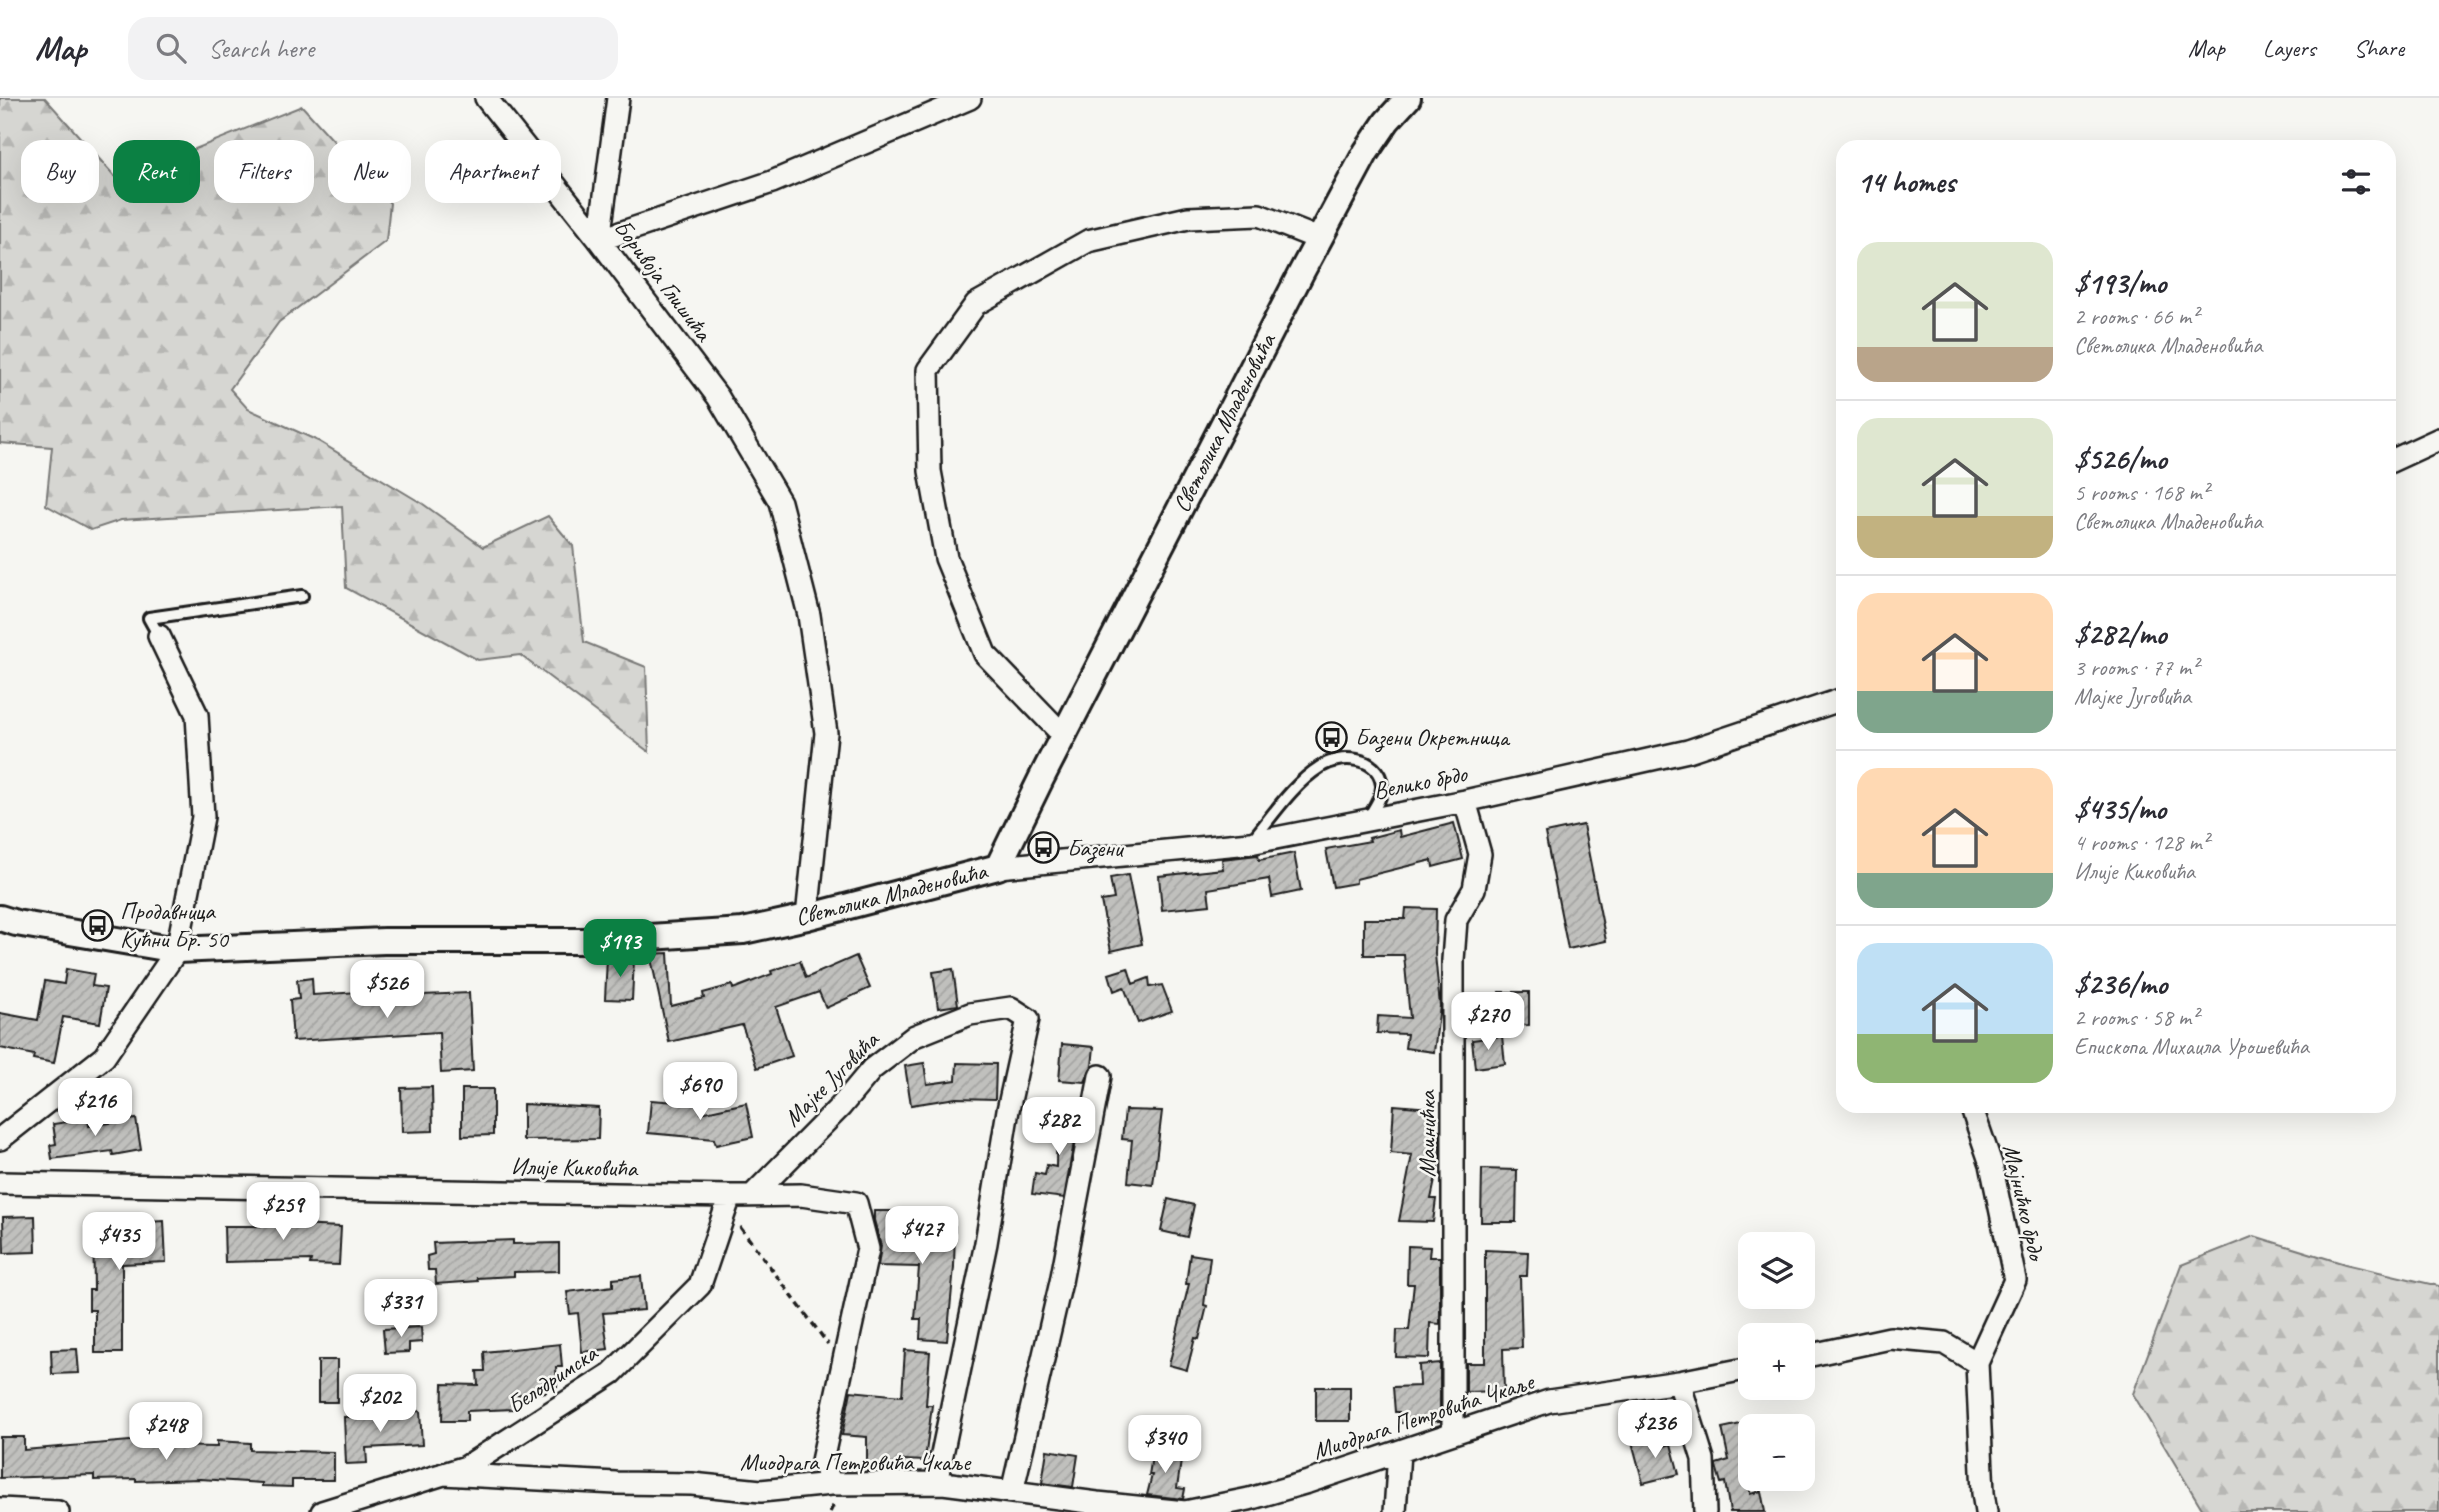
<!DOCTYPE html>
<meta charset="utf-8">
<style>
:root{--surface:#fff;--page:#f2f2f3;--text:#2b2b33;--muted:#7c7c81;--line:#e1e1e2;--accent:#0b8043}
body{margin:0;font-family:Caveat,sans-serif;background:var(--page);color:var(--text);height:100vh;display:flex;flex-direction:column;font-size:26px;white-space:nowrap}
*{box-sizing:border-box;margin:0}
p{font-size:23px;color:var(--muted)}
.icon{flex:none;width:38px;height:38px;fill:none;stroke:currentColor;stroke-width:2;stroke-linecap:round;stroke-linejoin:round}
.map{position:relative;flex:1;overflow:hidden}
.panel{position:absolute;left:1836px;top:42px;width:560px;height:973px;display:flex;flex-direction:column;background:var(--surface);border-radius:21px;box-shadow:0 7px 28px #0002}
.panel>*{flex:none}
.guide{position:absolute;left:21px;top:42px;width:665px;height:63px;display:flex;gap:14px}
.tools{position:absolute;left:1738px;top:1134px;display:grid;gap:14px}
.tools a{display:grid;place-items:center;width:77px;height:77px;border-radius:14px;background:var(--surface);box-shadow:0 7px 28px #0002;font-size:35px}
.price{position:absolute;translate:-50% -60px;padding:0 16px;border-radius:14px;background:#fff;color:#222;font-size:23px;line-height:46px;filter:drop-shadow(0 2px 4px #0008)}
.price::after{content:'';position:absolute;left:50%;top:42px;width:21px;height:16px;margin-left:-10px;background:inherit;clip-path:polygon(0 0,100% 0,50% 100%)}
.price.selected{background:var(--accent);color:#fff}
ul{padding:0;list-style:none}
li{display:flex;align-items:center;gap:21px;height:175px;padding:0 21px}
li+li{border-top:2px solid var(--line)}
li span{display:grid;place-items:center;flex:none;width:196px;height:140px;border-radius:21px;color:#555}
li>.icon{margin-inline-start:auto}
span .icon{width:84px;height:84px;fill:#fffc;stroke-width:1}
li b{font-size:30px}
h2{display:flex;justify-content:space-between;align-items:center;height:84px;padding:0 21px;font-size:30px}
.tag{padding:0 24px;border-radius:21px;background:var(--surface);box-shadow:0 7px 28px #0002;font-size:24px;line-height:63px}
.tag.selected{background:var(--accent);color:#fff}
header{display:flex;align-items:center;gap:42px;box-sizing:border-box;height:98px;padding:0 35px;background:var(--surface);border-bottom:2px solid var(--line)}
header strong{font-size:33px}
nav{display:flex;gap:38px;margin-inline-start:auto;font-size:24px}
.search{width:490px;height:63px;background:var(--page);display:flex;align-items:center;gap:18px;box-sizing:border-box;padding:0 24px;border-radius:21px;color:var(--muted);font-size:26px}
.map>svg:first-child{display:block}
.forest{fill:url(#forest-firs);stroke:#797977;stroke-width:2}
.building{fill:url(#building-hatch);stroke:#1c1c1c;stroke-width:2}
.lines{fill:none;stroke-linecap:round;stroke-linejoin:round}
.service-casing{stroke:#1c1c1c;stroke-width:16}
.minor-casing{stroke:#1c1c1c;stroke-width:26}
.tertiary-casing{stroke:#1c1c1c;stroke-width:30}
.path{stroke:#1c1c1c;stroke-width:3.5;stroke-dasharray:7 5;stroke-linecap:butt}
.service{stroke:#f6f6f2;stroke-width:10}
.minor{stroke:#f6f6f2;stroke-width:21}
.tertiary{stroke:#f6f6f2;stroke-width:24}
.labels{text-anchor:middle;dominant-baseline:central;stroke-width:5;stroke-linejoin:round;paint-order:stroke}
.street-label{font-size:24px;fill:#1c1c1c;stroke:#f6f6f2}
.poi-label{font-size:24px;fill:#1c1c1c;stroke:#f6f6f2;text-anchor:start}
</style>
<header>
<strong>Map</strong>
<div class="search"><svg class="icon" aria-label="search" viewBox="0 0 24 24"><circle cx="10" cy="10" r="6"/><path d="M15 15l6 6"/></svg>Search here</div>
<nav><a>Map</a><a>Layers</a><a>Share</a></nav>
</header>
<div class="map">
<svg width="2439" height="1414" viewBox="0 0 2439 1414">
<defs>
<pattern id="forest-firs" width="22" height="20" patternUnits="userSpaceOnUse" patternTransform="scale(1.75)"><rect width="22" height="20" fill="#d6d6d2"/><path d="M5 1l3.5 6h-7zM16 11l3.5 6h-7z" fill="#b7b7b4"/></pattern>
<pattern id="building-hatch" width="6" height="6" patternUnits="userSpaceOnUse" patternTransform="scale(1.75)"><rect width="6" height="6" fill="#c0c0bd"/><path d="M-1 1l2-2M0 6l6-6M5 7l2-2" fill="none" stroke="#a4a4a2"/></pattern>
</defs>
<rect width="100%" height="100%" fill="#f6f6f2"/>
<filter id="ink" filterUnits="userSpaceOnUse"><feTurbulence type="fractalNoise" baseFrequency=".0143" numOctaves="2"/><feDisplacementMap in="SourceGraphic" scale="14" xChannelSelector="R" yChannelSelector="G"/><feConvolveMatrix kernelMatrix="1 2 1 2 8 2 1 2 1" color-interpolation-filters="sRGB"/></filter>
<g filter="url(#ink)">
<path class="forest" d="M 0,0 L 45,0 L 118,82 L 302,8 L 390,105 L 386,143 L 279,224 L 230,291 L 248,311 L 318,343 L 423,406 L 483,449 L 548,418 L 573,448 L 584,544 L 646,569 L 649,654 L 520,557 L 478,562 L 346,490 L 342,408 L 121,422 L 91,432 L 46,407 L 52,349 L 0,345 Z
M 2254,1138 L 2345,1166 L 2439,1188 L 2439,1414 L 2204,1414 L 2133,1296 L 2181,1167 Z"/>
<path class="building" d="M 1454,725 L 1463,761 L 1433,769 L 1432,762 L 1356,781 L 1356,785 L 1333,789 L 1326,751 L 1370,743 L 1369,740 L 1399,732 L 1400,739 Z
M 1583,727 L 1606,843 L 1568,851 L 1545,735 Z
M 1294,755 L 1301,793 L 1272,799 L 1269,781 L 1208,791 L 1210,807 L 1162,812 L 1159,778 L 1223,771 L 1222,761 L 1258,757 L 1259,762 Z
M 1128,777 L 1142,846 L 1111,853 L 1101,803 L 1114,801 L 1110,780 Z
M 1406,810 L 1436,811 L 1435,856 L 1440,908 L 1434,954 L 1405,950 L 1407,936 L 1377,935 L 1378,918 L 1410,920 L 1404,857 L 1364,857 L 1364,821 L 1405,821 Z
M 668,855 L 671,908 L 704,900 L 703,895 L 732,887 L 733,891 L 772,876 L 771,873 L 800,863 L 806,880 L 856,858 L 870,890 L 826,910 L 819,894 L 776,909 L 792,958 L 757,970 L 742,927 L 669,944 L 650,856 Z
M 607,860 L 634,861 L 632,902 L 605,901 Z
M 1128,870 L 1133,886 L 1149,880 L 1150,889 L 1162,887 L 1172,913 L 1138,925 L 1124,889 L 1114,893 L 1109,876 Z
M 66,871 L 94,876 L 92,888 L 106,890 L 100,925 L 63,919 L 54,965 L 33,961 L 34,957 L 0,950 L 0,915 L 38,922 L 45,883 L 64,886 Z
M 953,871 L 958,907 L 938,910 L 933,874 Z
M 312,880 L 313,897 L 374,893 L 374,899 L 469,895 L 473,973 L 441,975 L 439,934 L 293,943 L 290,902 L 299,901 L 297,882 Z
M 1499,894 L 1529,894 L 1529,927 L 1499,928 Z
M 1502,938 L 1505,966 L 1475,970 L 1472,942 Z
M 1062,946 L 1094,949 L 1092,968 L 1085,984 L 1059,982 Z
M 924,965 L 927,986 L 956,982 L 957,965 L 996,966 L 995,1001 L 956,1000 L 911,1007 L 905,968 Z
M 432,989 L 433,1033 L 402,1034 L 401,990 Z
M 462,991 L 493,991 L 493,1037 L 462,1038 Z
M 651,1002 L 702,1006 L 701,1015 L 746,1005 L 753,1039 L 716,1047 L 714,1041 L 648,1035 Z
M 523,1006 L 599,1010 L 598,1041 L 523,1042 Z
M 1394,1007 L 1430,1010 L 1429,1032 L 1440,1032 L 1440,1059 L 1431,1101 L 1436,1101 L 1433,1124 L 1399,1123 L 1412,1057 L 1391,1055 Z
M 1057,1011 L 1080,1011 L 1064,1100 L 1032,1096 L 1035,1075 L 1045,1077 L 1047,1067 L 1056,1069 Z
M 1125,1012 L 1162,1013 L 1153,1087 L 1128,1084 L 1132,1042 L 1122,1041 Z
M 88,1021 L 89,1028 L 136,1021 L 141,1052 L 113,1057 L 112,1053 L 52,1061 L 50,1047 L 56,1046 L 53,1026 Z
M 1482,1071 L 1517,1072 L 1516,1124 L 1481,1124 Z
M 1168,1101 L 1194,1107 L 1187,1139 L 1161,1133 Z
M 874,1113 L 906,1113 L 906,1128 L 955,1128 L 954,1169 L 947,1243 L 920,1241 L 921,1221 L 915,1221 L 919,1169 L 878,1168 L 881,1148 L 874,1122 Z
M 296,1117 L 296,1127 L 341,1129 L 339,1167 L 310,1166 L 311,1162 L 225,1164 L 224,1128 L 262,1128 L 262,1118 Z
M 35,1118 L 36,1154 L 4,1155 L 3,1119 Z
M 124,1122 L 124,1125 L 164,1123 L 166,1164 L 122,1166 L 122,1255 L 95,1255 L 95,1212 L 89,1212 L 89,1192 L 94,1192 L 93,1123 Z
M 513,1142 L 513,1146 L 559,1145 L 559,1173 L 514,1174 L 514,1178 L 477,1180 L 478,1183 L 436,1186 L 435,1172 L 428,1172 L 427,1158 L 434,1156 L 433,1145 Z
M 1408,1148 L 1430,1149 L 1429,1159 L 1440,1159 L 1440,1226 L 1430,1225 L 1429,1260 L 1396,1259 L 1397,1232 L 1409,1232 L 1414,1186 L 1407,1186 Z
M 1485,1152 L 1528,1154 L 1527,1178 L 1520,1178 L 1522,1250 L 1503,1251 L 1504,1293 L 1466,1294 L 1466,1265 L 1485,1265 Z
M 1190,1156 L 1210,1159 L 1204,1207 L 1207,1208 L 1199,1241 L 1195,1240 L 1187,1272 L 1169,1267 L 1189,1186 L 1186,1186 Z
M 641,1178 L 644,1212 L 603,1215 L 608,1251 L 582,1254 L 578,1215 L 570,1216 L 567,1194 L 613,1188 L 613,1181 Z
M 421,1229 L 422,1244 L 409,1245 L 409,1254 L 385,1255 L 383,1231 Z
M 560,1246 L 562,1269 L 556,1269 L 557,1288 L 546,1289 L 546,1294 L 513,1297 L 513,1311 L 467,1313 L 467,1323 L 442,1323 L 443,1286 L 478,1287 L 477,1273 L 485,1273 L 484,1254 Z
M 77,1251 L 79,1275 L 52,1276 L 51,1252 Z
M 905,1252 L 930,1254 L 926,1307 L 932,1307 L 925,1363 L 904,1362 L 903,1372 L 867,1373 L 867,1339 L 842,1337 L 851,1293 L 902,1298 Z
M 318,1262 L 337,1262 L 337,1304 L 318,1304 Z
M 1440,1265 L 1440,1323 L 1400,1325 L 1399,1314 L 1395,1314 L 1393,1289 L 1420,1288 L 1419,1267 Z
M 1316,1289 L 1350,1289 L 1350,1323 L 1316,1323 Z
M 420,1313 L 422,1347 L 366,1350 L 367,1365 L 346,1366 L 344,1319 L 393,1317 L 393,1315 Z
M 1750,1324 L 1750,1396 L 1761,1393 L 1765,1414 L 1730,1414 L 1725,1384 L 1721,1385 L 1716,1368 L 1716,1366 L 1729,1362 L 1722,1330 Z
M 0,1339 L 24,1339 L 24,1352 L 165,1340 L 165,1348 L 217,1349 L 217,1343 L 250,1345 L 250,1352 L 334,1354 L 334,1382 L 292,1382 L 292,1389 L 262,1388 L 262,1385 L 200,1381 L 136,1383 L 136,1381 L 94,1382 L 94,1377 L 0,1380 Z
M 1652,1339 L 1655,1351 L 1671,1346 L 1679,1376 L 1643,1385 L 1632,1344 Z
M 1047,1352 L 1078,1357 L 1073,1389 L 1042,1385 Z
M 1153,1352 L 1182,1356 L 1177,1390 L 1185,1391 L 1183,1401 L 1147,1397 L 1152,1377 L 1149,1377 Z"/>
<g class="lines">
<defs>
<path id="service" d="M 159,538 L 149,520 L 302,498
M 1253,741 C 1273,717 1293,686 1320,669 C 1339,656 1378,657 1382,687 C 1383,699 1373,712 1367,722"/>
<path id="minor" d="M 486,0 L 599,142 L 718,299 L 780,404 L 809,517 L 826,635 L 807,819
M 618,0 L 599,142 L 772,84 L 970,0
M 2389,364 L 2439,341
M 1063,637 L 985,556 L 946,460 L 930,373 L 928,272 L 976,206 L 1088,143 L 1188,120 L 1259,117 L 1319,141
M 998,769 L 1250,745 L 1465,703 L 1688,653 L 1843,601
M 1971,1008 L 1991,1066 L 2015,1182 L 1977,1265 L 1983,1395 L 1986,1414
M 0,1041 L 104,959 L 177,852 L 203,719 L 197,617 L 159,538
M 0,1085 L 730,1098 L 801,1097 L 856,1105 L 868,1151 L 822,1363 L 831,1386
M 753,1097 L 841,1008 L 872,971 L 915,938 L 970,916 L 1011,910 L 1028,921 L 1008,1012 L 986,1145 L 936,1385
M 1802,1259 L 1890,1240 L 1944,1245 L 1977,1265
M 1679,1284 L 1703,1361 L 1705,1414
M 1453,1335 L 1453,862 L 1456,822 L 1474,791 L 1480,756 L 1465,703
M 443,1376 L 616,1385 L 692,1386 L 761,1393 L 831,1386 L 943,1385 L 1097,1405 L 1185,1414 L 1249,1401 L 1308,1384 L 1549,1303 L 1679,1284 L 1750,1270
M 1012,1394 L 1061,1184 L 1100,978
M 0,1411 L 58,1414
M 322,1414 L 466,1369 L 612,1275 L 700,1187 L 730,1098
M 1395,1414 L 1399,1354"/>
<path id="tertiary" d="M 0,820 L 16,825 L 177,852 L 384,843 L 587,843 L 743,833 L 807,819 L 998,769 L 1041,681 L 1301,175 L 1366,54 L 1387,23 L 1408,0"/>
</defs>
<use href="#service" class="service-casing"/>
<use href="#minor" class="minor-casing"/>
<use href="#tertiary" class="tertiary-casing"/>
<path class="path" d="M 740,1129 L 828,1246
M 830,1414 L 835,1404"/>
<use href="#service" class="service"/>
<use href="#minor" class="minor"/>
<use href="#tertiary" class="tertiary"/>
</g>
</g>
<defs>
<symbol id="bus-ring" viewBox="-11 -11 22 22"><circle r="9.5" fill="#f6f6f2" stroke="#1c1c1c" stroke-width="1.5"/><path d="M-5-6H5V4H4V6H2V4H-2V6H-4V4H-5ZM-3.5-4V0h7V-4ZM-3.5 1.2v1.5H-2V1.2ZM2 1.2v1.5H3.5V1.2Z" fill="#1c1c1c"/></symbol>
</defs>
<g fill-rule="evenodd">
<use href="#bus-ring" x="1314" y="622" width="35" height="35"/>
<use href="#bus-ring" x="1026" y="732" width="35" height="35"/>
<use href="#bus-ring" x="80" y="810" width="35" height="35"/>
</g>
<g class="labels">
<g class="street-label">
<text transform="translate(663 182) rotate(53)">Боривоја Глишића</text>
<text transform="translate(1224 325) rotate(-63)">Светолика Младеновића</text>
<text transform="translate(1420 684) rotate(-11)">Велико брдо</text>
<text transform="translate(891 796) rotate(-14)">Светолика Младеновића</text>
<text transform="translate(831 981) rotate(-45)">Мајке Југовића</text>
<text transform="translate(1427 1036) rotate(-90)">Маинићка</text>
<text transform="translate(574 1069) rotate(1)">Илије Киковића</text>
<text transform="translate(2024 1104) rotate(77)">Мајнићко брдо</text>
<text transform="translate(552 1281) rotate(-34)">Белодримска</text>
<text transform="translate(1423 1318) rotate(-18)">Миодрага Петровића Чкаље</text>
<text x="855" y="1364">Миодрага Петровића Чкаље</text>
</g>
<g class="poi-label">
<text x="1355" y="639">Базени Окретница</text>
<text x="1067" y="750">Базени</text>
<text x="120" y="813">Продавница<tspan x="120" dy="28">Кућни Бр. 50</tspan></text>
</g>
</g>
</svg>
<div class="tools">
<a><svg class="icon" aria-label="layers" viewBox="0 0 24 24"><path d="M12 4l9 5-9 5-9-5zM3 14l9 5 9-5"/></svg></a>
<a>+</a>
<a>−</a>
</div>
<b class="price selected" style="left:620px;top:881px">$193</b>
<b class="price" style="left:387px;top:922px">$526</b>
<b class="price" style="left:1488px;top:954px">$270</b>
<b class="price" style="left:700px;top:1024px">$690</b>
<b class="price" style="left:95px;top:1040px">$216</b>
<b class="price" style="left:1059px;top:1059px">$282</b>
<b class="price" style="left:283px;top:1144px">$259</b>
<b class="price" style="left:922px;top:1168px">$427</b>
<b class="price" style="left:119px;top:1174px">$435</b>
<b class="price" style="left:401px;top:1241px">$331</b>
<b class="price" style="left:380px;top:1336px">$202</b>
<b class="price" style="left:1655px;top:1362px">$236</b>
<b class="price" style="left:166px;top:1364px">$248</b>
<b class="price" style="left:1165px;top:1377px">$340</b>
<div class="guide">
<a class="tag">Buy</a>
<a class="tag selected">Rent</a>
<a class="tag">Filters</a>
<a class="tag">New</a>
<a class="tag">Apartment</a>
</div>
<section class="panel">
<h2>14 homes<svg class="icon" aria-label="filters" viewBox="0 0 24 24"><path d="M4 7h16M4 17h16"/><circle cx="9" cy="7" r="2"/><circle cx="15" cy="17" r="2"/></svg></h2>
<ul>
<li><span style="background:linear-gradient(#dfe7d0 75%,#b9a48a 0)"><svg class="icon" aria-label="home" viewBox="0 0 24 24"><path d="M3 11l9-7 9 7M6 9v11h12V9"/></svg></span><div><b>$193/mo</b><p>2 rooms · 66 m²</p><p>Светолика Младеновића</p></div></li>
<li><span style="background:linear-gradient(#dfe7d0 70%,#c2b280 0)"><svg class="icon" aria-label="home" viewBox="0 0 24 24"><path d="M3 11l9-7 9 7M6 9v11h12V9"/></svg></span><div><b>$526/mo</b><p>5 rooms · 168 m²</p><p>Светолика Младеновића</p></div></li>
<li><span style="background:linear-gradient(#ffd9b3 70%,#7fa58c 0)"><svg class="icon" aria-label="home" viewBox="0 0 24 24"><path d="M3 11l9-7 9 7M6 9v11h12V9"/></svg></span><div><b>$282/mo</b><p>3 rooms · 77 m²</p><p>Мајке Југовића</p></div></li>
<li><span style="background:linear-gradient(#ffd9b3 75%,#7fa58c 0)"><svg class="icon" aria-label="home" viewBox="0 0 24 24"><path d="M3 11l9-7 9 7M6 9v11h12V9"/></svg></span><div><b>$435/mo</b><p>4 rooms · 128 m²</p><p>Илије Киковића</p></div></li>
<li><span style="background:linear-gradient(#bfe0f5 65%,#8fb573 0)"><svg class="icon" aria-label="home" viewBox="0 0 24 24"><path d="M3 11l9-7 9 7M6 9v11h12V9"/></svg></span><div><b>$236/mo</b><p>2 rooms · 58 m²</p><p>Епископа Михаила Урошевића</p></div></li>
</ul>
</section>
</div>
